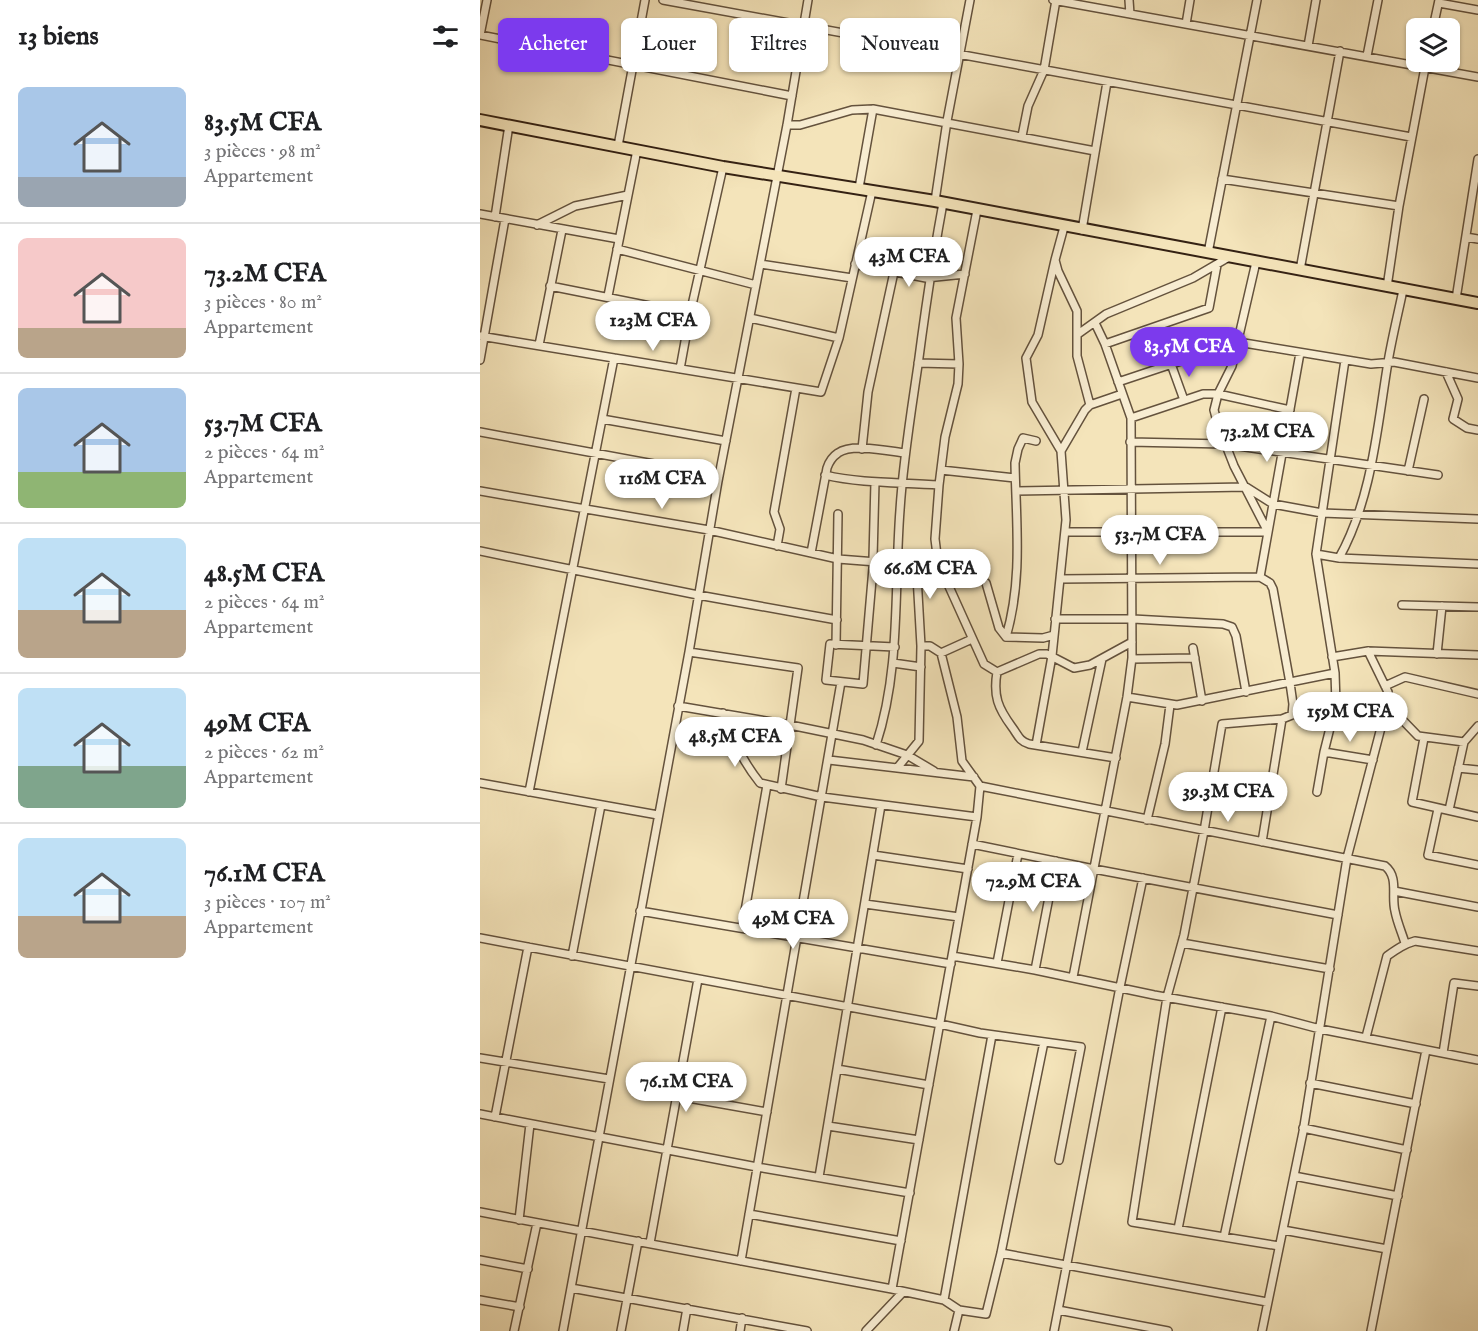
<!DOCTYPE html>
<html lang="fr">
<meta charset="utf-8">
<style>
:root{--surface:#fff;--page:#f2f2f2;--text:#202124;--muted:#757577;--line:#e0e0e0;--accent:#7c3aed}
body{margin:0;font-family:"IM FELL English",serif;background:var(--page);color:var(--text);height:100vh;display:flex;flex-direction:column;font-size:22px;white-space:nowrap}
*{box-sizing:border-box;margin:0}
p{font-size:20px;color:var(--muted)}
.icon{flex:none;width:33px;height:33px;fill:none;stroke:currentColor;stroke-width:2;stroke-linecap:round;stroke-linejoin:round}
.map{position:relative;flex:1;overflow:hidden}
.details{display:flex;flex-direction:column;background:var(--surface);width:480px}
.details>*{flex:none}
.top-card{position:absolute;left:18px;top:18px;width:570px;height:54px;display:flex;gap:12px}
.buttons{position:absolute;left:926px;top:18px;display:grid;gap:12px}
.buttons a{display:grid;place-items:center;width:54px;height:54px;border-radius:9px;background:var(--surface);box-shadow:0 2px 4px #0004;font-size:30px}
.price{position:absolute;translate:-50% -51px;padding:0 14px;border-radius:21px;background:#fff;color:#222;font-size:20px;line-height:39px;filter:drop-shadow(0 2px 3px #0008)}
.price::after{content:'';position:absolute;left:50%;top:36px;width:18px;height:14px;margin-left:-9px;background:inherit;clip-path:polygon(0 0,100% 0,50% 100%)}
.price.current{background:var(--accent);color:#fff}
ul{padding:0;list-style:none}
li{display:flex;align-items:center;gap:18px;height:150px;padding:0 18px}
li+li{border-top:2px solid var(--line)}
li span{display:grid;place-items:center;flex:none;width:168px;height:120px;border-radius:9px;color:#555}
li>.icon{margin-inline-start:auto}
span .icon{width:72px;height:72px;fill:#fffc;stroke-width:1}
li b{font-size:26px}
h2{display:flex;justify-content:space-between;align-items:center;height:72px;padding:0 18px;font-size:26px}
.tag{padding:0 21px;border-radius:9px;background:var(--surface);box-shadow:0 2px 4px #0004;font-size:21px;line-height:54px}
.tag.current{background:var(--accent);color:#fff}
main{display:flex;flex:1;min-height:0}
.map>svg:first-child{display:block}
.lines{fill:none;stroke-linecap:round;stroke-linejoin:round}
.minor-casing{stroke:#64523d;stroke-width:10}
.primary-casing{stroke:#342113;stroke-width:14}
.minor{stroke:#f8edd2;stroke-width:7}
.primary{stroke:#f4e4ba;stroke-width:10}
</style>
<main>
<section class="details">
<h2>13 biens<svg class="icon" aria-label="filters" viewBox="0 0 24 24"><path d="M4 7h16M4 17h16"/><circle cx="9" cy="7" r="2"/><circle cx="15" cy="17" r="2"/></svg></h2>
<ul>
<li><span style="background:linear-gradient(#a9c7e8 75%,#9aa5b1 0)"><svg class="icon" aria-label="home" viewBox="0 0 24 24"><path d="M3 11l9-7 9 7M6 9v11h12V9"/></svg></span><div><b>83.5M CFA</b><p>3 pièces · 98 m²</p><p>Appartement</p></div></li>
<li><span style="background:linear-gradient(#f6c9c9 75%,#b9a48a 0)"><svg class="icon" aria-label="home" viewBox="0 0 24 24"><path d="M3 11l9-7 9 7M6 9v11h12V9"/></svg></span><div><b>73.2M CFA</b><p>3 pièces · 80 m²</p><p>Appartement</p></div></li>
<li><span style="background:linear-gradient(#a9c7e8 70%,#8fb573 0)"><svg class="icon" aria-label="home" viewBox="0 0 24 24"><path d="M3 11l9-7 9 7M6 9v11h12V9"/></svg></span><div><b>53.7M CFA</b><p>2 pièces · 64 m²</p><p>Appartement</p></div></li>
<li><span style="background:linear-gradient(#bfe0f5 60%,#b9a48a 0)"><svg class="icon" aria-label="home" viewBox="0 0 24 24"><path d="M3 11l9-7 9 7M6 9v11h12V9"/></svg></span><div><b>48.5M CFA</b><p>2 pièces · 64 m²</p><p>Appartement</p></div></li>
<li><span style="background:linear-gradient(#bfe0f5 65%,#7fa58c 0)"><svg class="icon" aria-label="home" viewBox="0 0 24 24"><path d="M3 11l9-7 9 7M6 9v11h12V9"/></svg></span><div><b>49M CFA</b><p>2 pièces · 62 m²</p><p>Appartement</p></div></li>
<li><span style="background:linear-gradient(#bfe0f5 65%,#b9a48a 0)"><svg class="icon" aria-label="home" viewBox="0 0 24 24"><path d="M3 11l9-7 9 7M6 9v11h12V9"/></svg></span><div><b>76.1M CFA</b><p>3 pièces · 107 m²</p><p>Appartement</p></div></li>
</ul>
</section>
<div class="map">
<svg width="998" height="1331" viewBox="0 0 998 1331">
<rect width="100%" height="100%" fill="#f4e4ba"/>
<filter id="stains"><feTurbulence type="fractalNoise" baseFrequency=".00333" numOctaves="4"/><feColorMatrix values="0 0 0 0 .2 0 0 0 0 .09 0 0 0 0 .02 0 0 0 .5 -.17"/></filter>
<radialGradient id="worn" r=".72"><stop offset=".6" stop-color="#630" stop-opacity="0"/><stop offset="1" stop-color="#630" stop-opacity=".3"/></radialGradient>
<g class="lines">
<defs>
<path id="minor" d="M 183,0 L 931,137
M 573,0 L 998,77
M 649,0 L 650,14
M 959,3 L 998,10
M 706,24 L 710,0
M 953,28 L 959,0
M 0,35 L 312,96
M 0,35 L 7,0
M 828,46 L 836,0
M 887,56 L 898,0
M 307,125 L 320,125 L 372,110 L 393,109 L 615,151
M 542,136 L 548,106 L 564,70 L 576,0
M 138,146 L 165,0
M 742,179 L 919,206
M 379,188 L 393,109
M 455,201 L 467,121 L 490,0
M 497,210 L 476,318 L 479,364 L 478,384 L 465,437 L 459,485 L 455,539 L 457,555 L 462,571 L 504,664 L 517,672 C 513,696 518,708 532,727 C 538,735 539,741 549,744 L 636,758
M 0,214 L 139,239
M 15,217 L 29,125
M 57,225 L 95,206 L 148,195
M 584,227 L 575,260 L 578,271 L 597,311 L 597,356 L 610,405
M 602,230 L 627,82
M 986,237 L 998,239
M 137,249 L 276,285
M 728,253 L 777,0
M 280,264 L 372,278
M 375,264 L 446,278 L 485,274
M 820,270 L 860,51
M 70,286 L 210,314
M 907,287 L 919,206 L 946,62
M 128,296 L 157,150
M 976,299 L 998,159
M 270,318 L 359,338
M 598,334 L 626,314 L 713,278 L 749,257
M 0,336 L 341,392 L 359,338 L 392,191
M 625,344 L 729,308 L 737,265
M 59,345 L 82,230
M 0,360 L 25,219
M 438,363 L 479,364
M 691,364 L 704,400
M 200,369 L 210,314 L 243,167
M 966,372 L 978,399 L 973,419 L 987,428 L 998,430
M 638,382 L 758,342 L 891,364 L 914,362 L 998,378
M 651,418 L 723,394 L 738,394 L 810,410
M 122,419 L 246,441
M 0,432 L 239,476
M 650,442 L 745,444 L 958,475
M 382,449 L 388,392 L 414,272
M 581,451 L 605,410 L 610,405 L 642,394
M 461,470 L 535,478
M 928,471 L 944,399
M 345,475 C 383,484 421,482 459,485
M 395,482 L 393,558 L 393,568 L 383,684 L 346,680 L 350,644 C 371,645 393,646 415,647
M 0,491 L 229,530 L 358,559 L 461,567
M 537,491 L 766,487 L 793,504 L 842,513 L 998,519
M 585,532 L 788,532 L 754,466 L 738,425 L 734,410 L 738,394 L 752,366 L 776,262
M 297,546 L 300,529 L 294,512 L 316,388
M 0,551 L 218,595 L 357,620
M 331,553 L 347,468 C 349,462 352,457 358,453 C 372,443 408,451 425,453
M 836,554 L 859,558 L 998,564
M 859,558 C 892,499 897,428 908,362 C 912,338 918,314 923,290
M 780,577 L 820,353
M 580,579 L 780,577 L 790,583 L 793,589 L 810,683 L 813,704 L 812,715 L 802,719 L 742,724 L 724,831 L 704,935 L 687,997 L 652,1222 L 799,1246
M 506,583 L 519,628 L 526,637
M 922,605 L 998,607
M 575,619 L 653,619 L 743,624 L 752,627 L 756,636 L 766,692
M 526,637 C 543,579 536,522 535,463 L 538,449 L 543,438 L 556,441
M 526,637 L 563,638 L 574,635
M 356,645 L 358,514
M 713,648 L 722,701
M 209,652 L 318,668 L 301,789
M 461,653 L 492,639
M 957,654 L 962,606
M 852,657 L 888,651 L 998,655
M 652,659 L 715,658
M 413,663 L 441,667
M 517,672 L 559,654 L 567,654 L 594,668 L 610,665 L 652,642
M 905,686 L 925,677 L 998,694
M 647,697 L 697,705 L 855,673
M 906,703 L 938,736 L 984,742
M 198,706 L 310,725 L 383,740 L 427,755 L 454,771
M 243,713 C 251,737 264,763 280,783 L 342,797 L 497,817
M 812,715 L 856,704
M 944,738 L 932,802 L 998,817
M 396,745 C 421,669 414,588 420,510 C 423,461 431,413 438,365 C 445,311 453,257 463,203
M 556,745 L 572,656 L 586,520 L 581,451 L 552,402 L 546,358 L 558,335 L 575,260
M 602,752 L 622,659
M 844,752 L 893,760
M 349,760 L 494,777
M 418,767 L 439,741 L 441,646 L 437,576 L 431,565
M 978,768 L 998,770
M 0,783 L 178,815
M 500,786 L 905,866 C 919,877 911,896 915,911 C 917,922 922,933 925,943
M 49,792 L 134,358
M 837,792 L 844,752 L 856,704 L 855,673 L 836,554 L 865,360
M 958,809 L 948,855 L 998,865
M 969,810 L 984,742 L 998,726
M 667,820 L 685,744 L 690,705
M 782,842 L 802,719
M 492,844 L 614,869 L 858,915
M 393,855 L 488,869
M 914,891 L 998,907
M 385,904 L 479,917
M 160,911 L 471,964
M 262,928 L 287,785
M 0,938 L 460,1024 L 500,1033 L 601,1047 L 579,1160
M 702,943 L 850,969
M 92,956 L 121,805
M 472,956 L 555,970 L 674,995 L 791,1016 L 840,1029 L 998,1060
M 517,963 L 538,854
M 555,970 L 576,861
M 593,977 L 647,697 L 652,658 L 651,418 L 625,344 L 615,323
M 886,1037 L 907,956 C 917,949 924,944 935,941 L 998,951
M 963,1053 L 974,983 L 998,986
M 0,1058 L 129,1079
M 357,1069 L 449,1085
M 830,1083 L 936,1104
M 197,1096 L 287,1112
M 0,1114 L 277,1167 L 430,1193
M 15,1117 L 48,947
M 348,1126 L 439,1140
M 823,1128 L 927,1150
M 814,1176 L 918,1196
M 339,1177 L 401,805
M 0,1212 L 412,1289 L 464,1300 L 479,1310 L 506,1314 L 521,1253 L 564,1042
M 269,1214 L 421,1241
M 39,1220 L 50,1124
M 698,1229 L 742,1007
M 803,1230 L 907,1249
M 744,1237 L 791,1016
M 170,1243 L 218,979
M 521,1253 L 787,1302
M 0,1260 L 48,1269
M 261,1261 L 361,682
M 91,1288 L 327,1331
M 412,1289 L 497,817 L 500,786 L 482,761 L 477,717 L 461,653 L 450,646 L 441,646
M 0,1300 L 40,1307
M 464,1300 L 512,1035
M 578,1310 L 688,1331
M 34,1331 L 57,1223
M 83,1331 L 209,652 L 238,481 L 307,125 L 328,0
M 141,1331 L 158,1241
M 203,1331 L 207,1308
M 260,1331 L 262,1318
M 386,1331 L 423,1292
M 474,1331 L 479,1310
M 574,1331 L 640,987 L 663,878
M 782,1331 L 823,1132 L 867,858 L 903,720 L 908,692 L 888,651
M 891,1331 L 946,1050"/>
<path id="primary" d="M 0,120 L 243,167 L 455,201 L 998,303"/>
</defs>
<use href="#minor" class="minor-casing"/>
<use href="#primary" class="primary-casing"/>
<use href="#minor" class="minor"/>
<use href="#primary" class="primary"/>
</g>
<rect width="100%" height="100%" filter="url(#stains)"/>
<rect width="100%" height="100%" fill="url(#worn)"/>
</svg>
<div class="buttons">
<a><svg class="icon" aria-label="layers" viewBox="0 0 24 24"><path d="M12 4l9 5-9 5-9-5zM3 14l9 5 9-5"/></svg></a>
</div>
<b class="price" style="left:429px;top:288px">43M CFA</b>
<b class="price" style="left:173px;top:352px">123M CFA</b>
<b class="price current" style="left:709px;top:378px">83.5M CFA</b>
<b class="price" style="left:787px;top:463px">73.2M CFA</b>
<b class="price" style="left:182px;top:510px">116M CFA</b>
<b class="price" style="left:680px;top:566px">53.7M CFA</b>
<b class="price" style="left:450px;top:600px">66.6M CFA</b>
<b class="price" style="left:870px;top:743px">159M CFA</b>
<b class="price" style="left:255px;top:768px">48.5M CFA</b>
<b class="price" style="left:748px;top:823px">39.3M CFA</b>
<b class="price" style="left:553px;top:913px">72.9M CFA</b>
<b class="price" style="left:313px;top:950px">49M CFA</b>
<b class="price" style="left:206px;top:1113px">76.1M CFA</b>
<div class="top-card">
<a class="tag current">Acheter</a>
<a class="tag">Louer</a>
<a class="tag">Filtres</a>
<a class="tag">Nouveau</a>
</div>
</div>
</main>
